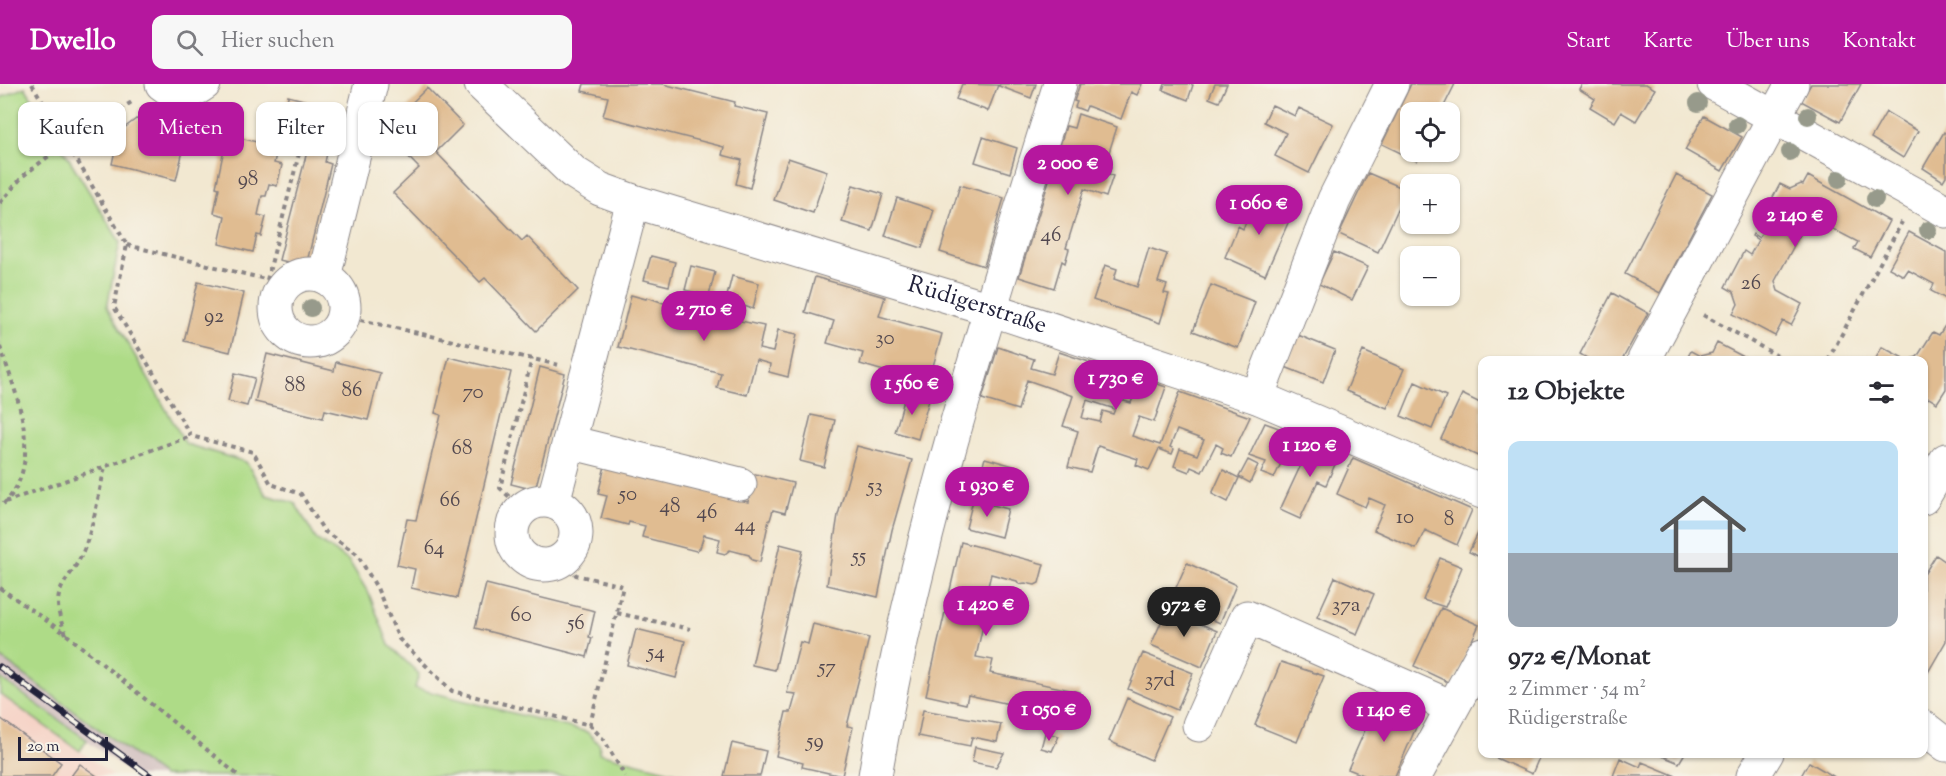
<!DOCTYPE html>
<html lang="de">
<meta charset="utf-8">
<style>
:root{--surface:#fff;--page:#f7f7f7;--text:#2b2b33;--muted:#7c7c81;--accent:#b5179e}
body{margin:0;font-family:"Sorts Mill Goudy",serif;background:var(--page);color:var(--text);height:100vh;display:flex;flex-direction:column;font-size:22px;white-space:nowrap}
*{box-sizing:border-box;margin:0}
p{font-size:20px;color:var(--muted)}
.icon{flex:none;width:33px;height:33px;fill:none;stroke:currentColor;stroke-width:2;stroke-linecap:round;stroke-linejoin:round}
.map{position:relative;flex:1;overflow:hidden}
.sheet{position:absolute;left:1478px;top:272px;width:450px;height:402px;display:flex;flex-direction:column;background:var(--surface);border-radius:12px;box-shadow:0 2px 4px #0004}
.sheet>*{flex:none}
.guide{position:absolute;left:18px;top:18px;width:570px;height:54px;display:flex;gap:12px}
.fabs{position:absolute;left:1400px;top:18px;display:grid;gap:12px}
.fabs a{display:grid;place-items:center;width:60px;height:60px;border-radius:12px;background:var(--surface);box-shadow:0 2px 4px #0004;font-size:30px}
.scale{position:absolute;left:18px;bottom:15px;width:90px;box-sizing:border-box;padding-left:6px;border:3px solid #22223b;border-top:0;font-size:16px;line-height:21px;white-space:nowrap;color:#22223b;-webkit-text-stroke:4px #f7f3e8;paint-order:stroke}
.price{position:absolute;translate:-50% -51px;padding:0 14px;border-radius:21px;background:var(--accent);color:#fff;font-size:20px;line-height:39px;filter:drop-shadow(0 2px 3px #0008)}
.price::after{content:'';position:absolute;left:50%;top:36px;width:18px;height:14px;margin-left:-9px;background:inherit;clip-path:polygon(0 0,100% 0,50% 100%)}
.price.on{background:#222;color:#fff}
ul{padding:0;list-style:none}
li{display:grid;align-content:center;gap:12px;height:318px;padding:0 30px}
li span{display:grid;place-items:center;height:186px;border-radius:12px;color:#555}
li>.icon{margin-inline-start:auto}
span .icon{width:108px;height:108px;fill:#fffc;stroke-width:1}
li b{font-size:26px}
h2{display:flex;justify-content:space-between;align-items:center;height:72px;padding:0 30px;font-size:26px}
.tag{padding:0 21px;border-radius:12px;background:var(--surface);box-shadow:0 2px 4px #0004;font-size:21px;line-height:54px}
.tag.on{background:var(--accent);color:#fff}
header{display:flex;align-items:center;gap:36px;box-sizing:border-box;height:84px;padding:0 30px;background:var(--accent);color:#fff}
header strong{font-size:28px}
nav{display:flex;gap:33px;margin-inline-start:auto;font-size:21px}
.search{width:420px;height:54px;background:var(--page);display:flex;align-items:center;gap:15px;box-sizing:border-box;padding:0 21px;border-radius:12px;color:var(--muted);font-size:22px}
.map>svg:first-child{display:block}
.built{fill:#f6d1c5}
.industrial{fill:#d1bfbf}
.green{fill:#aedb87;stroke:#687e61;stroke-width:1.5}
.building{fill:#e0bc91;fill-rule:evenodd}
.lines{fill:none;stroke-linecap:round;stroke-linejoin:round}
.minor-casing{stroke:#8a8586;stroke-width:35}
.path{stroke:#8a8586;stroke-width:4;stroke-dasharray:4.5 4.5;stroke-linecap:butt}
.minor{stroke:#fff;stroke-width:33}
.rail-casing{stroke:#22223b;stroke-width:7}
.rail{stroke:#f7f3e8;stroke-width:4.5;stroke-dasharray:14;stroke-linecap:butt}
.tree{fill:#979a8b}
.labels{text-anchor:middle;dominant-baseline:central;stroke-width:4.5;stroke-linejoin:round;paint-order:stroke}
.number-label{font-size:21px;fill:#524850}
.street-label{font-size:24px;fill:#22223b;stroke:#f7f3e8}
</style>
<header>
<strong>Dwello</strong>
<div class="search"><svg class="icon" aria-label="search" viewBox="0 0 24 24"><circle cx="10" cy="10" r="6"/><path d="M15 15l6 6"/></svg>Hier suchen</div>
<nav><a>Start</a><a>Karte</a><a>Über uns</a><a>Kontakt</a></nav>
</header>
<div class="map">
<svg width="1946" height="692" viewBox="0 0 1946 692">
<rect width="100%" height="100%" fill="#f7f3e8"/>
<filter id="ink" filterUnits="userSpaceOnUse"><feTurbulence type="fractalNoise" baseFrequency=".0167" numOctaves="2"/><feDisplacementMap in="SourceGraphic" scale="12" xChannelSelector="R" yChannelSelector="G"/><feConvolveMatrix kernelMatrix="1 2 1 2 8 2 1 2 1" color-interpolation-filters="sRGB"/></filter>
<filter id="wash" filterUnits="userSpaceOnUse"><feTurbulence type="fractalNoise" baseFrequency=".008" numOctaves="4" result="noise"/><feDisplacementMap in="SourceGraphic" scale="24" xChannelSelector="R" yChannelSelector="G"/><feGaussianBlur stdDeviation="1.35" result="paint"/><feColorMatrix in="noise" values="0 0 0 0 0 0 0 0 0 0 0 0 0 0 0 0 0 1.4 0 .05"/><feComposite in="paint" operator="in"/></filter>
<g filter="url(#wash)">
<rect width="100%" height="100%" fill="#f2e8d1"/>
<path class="built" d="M 0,610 L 80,667 L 114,692 L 0,692 Z"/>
<path class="industrial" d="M 0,573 L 98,643 L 163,692 L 135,692 L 0,594 Z"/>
<path class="green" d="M 25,3 L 120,158 L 107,223 L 186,360 L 246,378 L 266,411 L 295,419 L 316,455 L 349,477 L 369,510 L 389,561 L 419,590 L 415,604 L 587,648 L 600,661 L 599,669 L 689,692 L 163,692 L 0,573 L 0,14 Z
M 0,594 L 87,656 L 80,667 L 0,610 Z"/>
<g id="blocks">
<path class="building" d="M 584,0 L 663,0 L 735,18 L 734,22 L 768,30 L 750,104 L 736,100 L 742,76 L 722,71 L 724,63 L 603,32 L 608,13 L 582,7 Z
M 962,0 L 998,1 L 988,27 L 956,15 Z
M 1000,0 L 1036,0 L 1031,14 L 999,2 Z
M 1080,0 L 1142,0 L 1137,11 L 1131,8 L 1121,35 L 1087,22 L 1085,27 L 1075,23 L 1077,18 L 1074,17 Z
M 1165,0 L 1190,0 L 1193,1 L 1188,16 L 1163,6 Z
M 1215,0 L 1227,0 L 1219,18 L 1209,14 Z
M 1411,0 L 1455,0 L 1441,28 L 1410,28 L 1410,68 L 1422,68 L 1417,77 L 1382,60 Z
M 1582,0 L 1646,0 L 1655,5 L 1636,37 L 1621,28 L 1615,38 L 1590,23 L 1595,15 L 1579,5 Z
M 1811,0 L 1861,0 L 1840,38 L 1801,17 Z
M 427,4 L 463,41 L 436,68 L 522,157 L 527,152 L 578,206 L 536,247 L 485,194 L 480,198 L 393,109 L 419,84 L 383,47 Z
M 288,12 L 338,25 L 333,49 L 283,36 Z
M 1272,21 L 1295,32 L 1299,24 L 1333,40 L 1309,89 L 1275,72 L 1286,49 L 1264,38 Z
M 1886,28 L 1918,47 L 1903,74 L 1871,54 Z
M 1078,30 L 1117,43 L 1105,81 L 1111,83 L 1109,90 L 1113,92 L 1106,113 L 1084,105 L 1066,164 L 1069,165 L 1065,179 L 1062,177 L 1054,204 L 1019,193 L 1066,42 L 1074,44 Z
M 1704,32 L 1742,53 L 1722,87 L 1685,66 Z
M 136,35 L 141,36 L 140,39 L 187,50 L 176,96 L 112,80 L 119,48 Z
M 1944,48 L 1946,50 L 1946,92 L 1943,97 L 1923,84 Z
M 227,51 L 274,62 L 273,66 L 277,66 L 274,79 L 282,81 L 277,102 L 269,100 L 266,112 L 262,112 L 258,131 L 266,133 L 261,152 L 257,151 L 253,168 L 219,160 L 225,132 L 214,129 L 219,104 L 216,103 Z
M 983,53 L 1017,64 L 1010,89 L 975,78 Z
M 309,60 L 328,65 L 325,78 L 331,80 L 306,182 L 279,176 Z
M 788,74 L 827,87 L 813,129 L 774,116 Z
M 1368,89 L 1407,106 L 1378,168 L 1339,150 Z
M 1676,91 L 1712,110 L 1660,209 L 1625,190 Z
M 1808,92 L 1889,137 L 1870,173 L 1854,165 L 1858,158 L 1831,144 L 1828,150 L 1813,142 L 1803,145 L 1775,197 L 1778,207 L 1802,220 L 1791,241 L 1783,237 L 1775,252 L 1733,230 L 1738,220 L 1734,208 L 1725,203 L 1744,167 L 1750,171 L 1758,156 L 1752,152 L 1753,150 L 1759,154 L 1767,139 L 1761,136 L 1780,100 L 1790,105 L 1801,100 L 1803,101 Z
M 853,101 L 883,110 L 872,147 L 842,138 Z
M 960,101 L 1004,114 L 984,182 L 940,168 Z
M 1250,111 L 1292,130 L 1265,191 L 1225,173 L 1238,142 L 1243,145 L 1251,126 L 1245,123 Z
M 897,114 L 934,126 L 922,164 L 885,152 Z
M 1909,148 L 1946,168 L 1946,215 L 1931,207 L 1934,200 L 1908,186 L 1904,192 L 1889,184 Z
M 1149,164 L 1167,170 L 1158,198 L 1167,201 L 1164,209 L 1169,210 L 1160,239 L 1093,216 L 1105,181 L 1117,185 L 1114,195 L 1137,203 Z
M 1334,168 L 1368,183 L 1352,216 L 1319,200 Z
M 651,172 L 675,178 L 669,202 L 644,196 Z
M 691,182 L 715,188 L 709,212 L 685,206 Z
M 732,192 L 759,199 L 753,225 L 726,216 Z
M 815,193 L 885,213 L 879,232 L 942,250 L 928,300 L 860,280 L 863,269 L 827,259 L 834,237 L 805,228 Z
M 198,198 L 244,209 L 230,268 L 184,257 Z
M 1211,201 L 1255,218 L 1238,264 L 1193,247 Z
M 1612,209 L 1648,229 L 1622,276 L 1590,276 L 1580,270 Z
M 631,211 L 646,215 L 647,213 L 672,222 L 699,226 L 699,228 L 764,242 L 759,265 L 773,268 L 778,246 L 797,250 L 788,293 L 769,288 L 770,280 L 756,276 L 747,311 L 717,304 L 721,289 L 618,263 Z
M 1946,240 L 1946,305 L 1937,319 L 1929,314 L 1923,317 L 1923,276 L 1910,275 L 1917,273 L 1933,248 L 1939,251 Z
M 1298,251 L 1335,266 L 1323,298 L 1285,283 Z
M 1717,259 L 1742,272 L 1749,276 L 1686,276 L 1691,267 L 1700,272 L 1712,269 Z
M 998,263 L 1034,275 L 1031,284 L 1052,290 L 1059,268 L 1125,290 L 1117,315 L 1131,319 L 1140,294 L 1166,303 L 1154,338 L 1139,333 L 1132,352 L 1160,361 L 1180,308 L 1250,333 L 1231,373 L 1221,369 L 1223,364 L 1216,360 L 1202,388 L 1191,383 L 1189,388 L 1174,382 L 1180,365 L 1197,371 L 1204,356 L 1177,346 L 1170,363 L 1174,365 L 1172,370 L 1159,365 L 1149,386 L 1136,381 L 1138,375 L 1098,362 L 1090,388 L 1068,383 L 1078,347 L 1063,342 L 1073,312 L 1027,296 L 1018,326 L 982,315 ZM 1087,316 L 1115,325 L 1113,330 L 1103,327 L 1100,338 L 1082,334 Z
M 1882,263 L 1907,276 L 1875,276 Z
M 1363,267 L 1404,285 L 1387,324 L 1346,307 Z
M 267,270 L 334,287 L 336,278 L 380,289 L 368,336 L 325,326 L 323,334 L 255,318 Z
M 449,273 L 511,288 L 457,514 L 411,504 L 415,485 L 397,481 L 407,435 L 416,436 L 441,331 L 435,329 Z
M 540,283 L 565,290 L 535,406 L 511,400 Z
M 235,289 L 255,294 L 247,322 L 228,317 Z
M 1415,298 L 1446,312 L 1432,345 L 1401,332 Z
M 906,309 L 929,316 L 918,355 L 895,348 Z
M 1462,310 L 1482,320 L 1482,374 L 1441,355 Z
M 811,331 L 835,336 L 824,383 L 800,377 Z
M 1265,339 L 1295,350 L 1274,394 L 1261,389 L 1266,378 L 1249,372 Z
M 1312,357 L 1340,369 L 1326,401 L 1318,397 L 1300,435 L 1280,426 Z
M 857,362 L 912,376 L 892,446 L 878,513 L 827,501 L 838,431 Z
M 985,374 L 1021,384 L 1014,412 L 977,401 Z
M 1353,374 L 1472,426 L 1457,461 L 1425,446 L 1416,465 L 1374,446 L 1385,421 L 1369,414 L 1365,423 L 1337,410 Z
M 1248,376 L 1258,381 L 1250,399 L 1239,393 Z
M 605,382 L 748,418 L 755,390 L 793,399 L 785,429 L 773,426 L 770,436 L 769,436 L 760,478 L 752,476 L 749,471 L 730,466 L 725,470 L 717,468 L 720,455 L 704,451 L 700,464 L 696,467 L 642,453 L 645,442 L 629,438 L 628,441 L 601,434 L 607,412 L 598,410 Z
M 1223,386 L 1239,394 L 1228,418 L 1212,410 Z
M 973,416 L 1008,425 L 1001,453 L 966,444 Z
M 1482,441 L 1482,474 L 1469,468 Z
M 961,458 L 1044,480 L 1039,499 L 1035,501 L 1025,499 L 1019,500 L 1017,497 L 991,490 L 986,510 L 1013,516 L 1010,528 L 987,523 L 976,573 L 993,576 L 990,589 L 1080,608 L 1069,633 L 968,611 L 966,620 L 926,611 Z
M 780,460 L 803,466 L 775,586 L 752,581 Z
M 1936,471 L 1946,478 L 1946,557 L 1927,590 L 1923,588 L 1923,492 Z
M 1440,474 L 1462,483 L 1445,523 L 1423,516 Z
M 1187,479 L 1236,501 L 1220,539 L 1170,517 Z
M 1335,493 L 1374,510 L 1357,550 L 1317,533 Z
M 486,500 L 595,527 L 589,553 L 592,554 L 587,573 L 475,544 Z
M 1441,524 L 1479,541 L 1452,600 L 1414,582 Z
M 1167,525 L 1217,547 L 1202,583 L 1151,561 Z
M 813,540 L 869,554 L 847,642 L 853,643 L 842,692 L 802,683 L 803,679 L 776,672 L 786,628 L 791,628 L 796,610 L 787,609 L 800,558 L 808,560 Z
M 636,545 L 685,557 L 676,594 L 627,581 Z
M 1143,569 L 1193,589 L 1177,626 L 1128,605 Z
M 1281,578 L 1324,592 L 1297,658 L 1255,641 Z
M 1127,614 L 1170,633 L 1151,676 L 1109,657 Z
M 1389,620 L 1420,634 L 1395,692 L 1366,692 L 1348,685 L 1372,630 L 1383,634 Z
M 923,626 L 1001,640 L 997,658 L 972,653 L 970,662 L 918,652 Z
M 0,634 L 61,679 L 52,692 L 0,692 Z
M 1045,649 L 1059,652 L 1052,667 L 1041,664 Z
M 732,659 L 766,667 L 760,692 L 724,692 Z
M 975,663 L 1004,669 L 996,683 L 972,678 Z
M 1485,669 L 1541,669 L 1532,690 Z
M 1655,669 L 1685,669 L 1679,679 Z
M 1620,674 L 1640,683 L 1642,678 L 1676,692 L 1613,692 Z
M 1809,678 L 1833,692 L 1801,692 Z
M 80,680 L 97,692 L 71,692 Z"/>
</g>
</g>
<g filter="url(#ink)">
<use href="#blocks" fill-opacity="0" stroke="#8a8586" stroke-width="1.5"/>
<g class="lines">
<defs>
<g id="minor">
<path d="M 162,0 C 175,11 191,10 204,0"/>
<path id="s1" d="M 481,0 L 573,88 L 600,105 L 633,117 L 990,225 L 1257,313 L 1482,408"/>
<path d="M 1714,0 L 1946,127"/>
<circle cx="310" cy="224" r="34"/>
<path d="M 324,193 L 371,0"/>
<path d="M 1644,276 L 1792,0"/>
<path d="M 1257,313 L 1334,116 L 1392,0"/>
<path d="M 569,358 L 740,400"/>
<path d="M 1923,414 L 1946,376"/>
<circle cx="544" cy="449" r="32"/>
<path d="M 553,418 L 633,117"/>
<path d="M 1199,641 L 1247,533 L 1452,623"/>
<path d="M 1923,643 L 1946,661"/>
<path d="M 875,692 C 914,456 989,228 1060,0"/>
<path d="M 1415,692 L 1482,570"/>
<path d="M 1753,692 L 1767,669"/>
</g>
</defs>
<use href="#minor" class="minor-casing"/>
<path class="path" d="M 32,0 L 127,161 L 114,223 L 191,352 L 253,368 L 271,400 L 301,410 L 324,447 L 357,470 L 377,504 L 399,555 L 452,607 L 590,641 L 604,656 L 625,692
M 0,119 L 23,92 L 67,58 L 135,16
M 127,161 L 285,200
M 267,196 L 304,50 L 326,56
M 1703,231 L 1785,276
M 343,232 L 559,281
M 0,263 C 17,311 47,383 0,423
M 1828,276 L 1902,138
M 5,418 L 191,352
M 522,425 L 500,404 L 532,274
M 564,475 L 576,491 L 623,502 L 590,641
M 0,504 L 67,551 L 239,692
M 617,529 L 690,545
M 66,550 C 44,500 73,500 86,460 C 95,435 99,408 105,383"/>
<use href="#minor" class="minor"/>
<defs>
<path id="rail" d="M 0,583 L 150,692"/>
</defs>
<use href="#rail" class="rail-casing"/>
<use href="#rail" class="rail"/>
</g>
<g class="tree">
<circle cx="1698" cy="19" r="9"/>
<circle cx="1808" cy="32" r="9"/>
<circle cx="1737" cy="41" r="9"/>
<circle cx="1790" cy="68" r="9"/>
<circle cx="1839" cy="95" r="9"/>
<circle cx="1875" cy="115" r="9"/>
<circle cx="1928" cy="146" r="9"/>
<circle cx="311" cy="224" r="9"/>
</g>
</g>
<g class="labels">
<g class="number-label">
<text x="248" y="96">98</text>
<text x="1051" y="152">46</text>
<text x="1751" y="200">26</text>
<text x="214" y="233">92</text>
<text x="885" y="255">30</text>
<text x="295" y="302">88</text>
<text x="352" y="307">86</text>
<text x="473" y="309">70</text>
<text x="462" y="365">68</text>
<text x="875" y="403">53</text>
<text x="628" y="411">50</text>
<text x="450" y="417">66</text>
<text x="670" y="423">48</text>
<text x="707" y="429">46</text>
<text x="1405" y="434">10</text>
<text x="1449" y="436">8</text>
<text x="745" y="442">44</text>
<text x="434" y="465">64</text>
<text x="859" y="473">55</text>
<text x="1346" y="522">37a</text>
<text x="521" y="532">60</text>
<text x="576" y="540">56</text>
<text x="656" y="569">54</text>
<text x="827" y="584">57</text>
<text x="1160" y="597">37d</text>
<text x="815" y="658">59</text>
</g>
<g class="street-label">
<text stroke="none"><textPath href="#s1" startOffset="554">Rüdigerstraße</textPath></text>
</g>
</g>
</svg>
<div class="fabs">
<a><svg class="icon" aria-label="locate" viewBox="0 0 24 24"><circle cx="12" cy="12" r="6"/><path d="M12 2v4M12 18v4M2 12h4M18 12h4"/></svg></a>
<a>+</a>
<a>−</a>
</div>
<div class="scale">20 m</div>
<b class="price" style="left:1068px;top:112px">2 000 €</b>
<b class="price" style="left:1259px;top:152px">1 060 €</b>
<b class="price" style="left:1795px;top:164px">2 140 €</b>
<b class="price" style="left:704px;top:258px">2 710 €</b>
<b class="price" style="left:1116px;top:327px">1 730 €</b>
<b class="price" style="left:912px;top:332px">1 560 €</b>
<b class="price" style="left:1310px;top:394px">1 120 €</b>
<b class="price" style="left:987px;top:434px">1 930 €</b>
<b class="price" style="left:986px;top:553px">1 420 €</b>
<b class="price on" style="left:1184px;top:554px">972 €</b>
<b class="price" style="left:1049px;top:658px">1 050 €</b>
<b class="price" style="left:1384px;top:659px">1 140 €</b>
<div class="guide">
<a class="tag">Kaufen</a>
<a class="tag on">Mieten</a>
<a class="tag">Filter</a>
<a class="tag">Neu</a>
</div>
<section class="sheet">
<h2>12 Objekte<svg class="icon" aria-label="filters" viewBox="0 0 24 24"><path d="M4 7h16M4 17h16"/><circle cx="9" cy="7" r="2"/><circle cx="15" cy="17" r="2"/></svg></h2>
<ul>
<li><span style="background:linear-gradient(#bfe0f5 60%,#9aa5b1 0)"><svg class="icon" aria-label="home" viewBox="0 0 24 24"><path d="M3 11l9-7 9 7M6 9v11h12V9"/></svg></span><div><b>972 €/Monat</b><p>2 Zimmer · 54 m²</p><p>Rüdigerstraße</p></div></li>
</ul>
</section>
</div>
